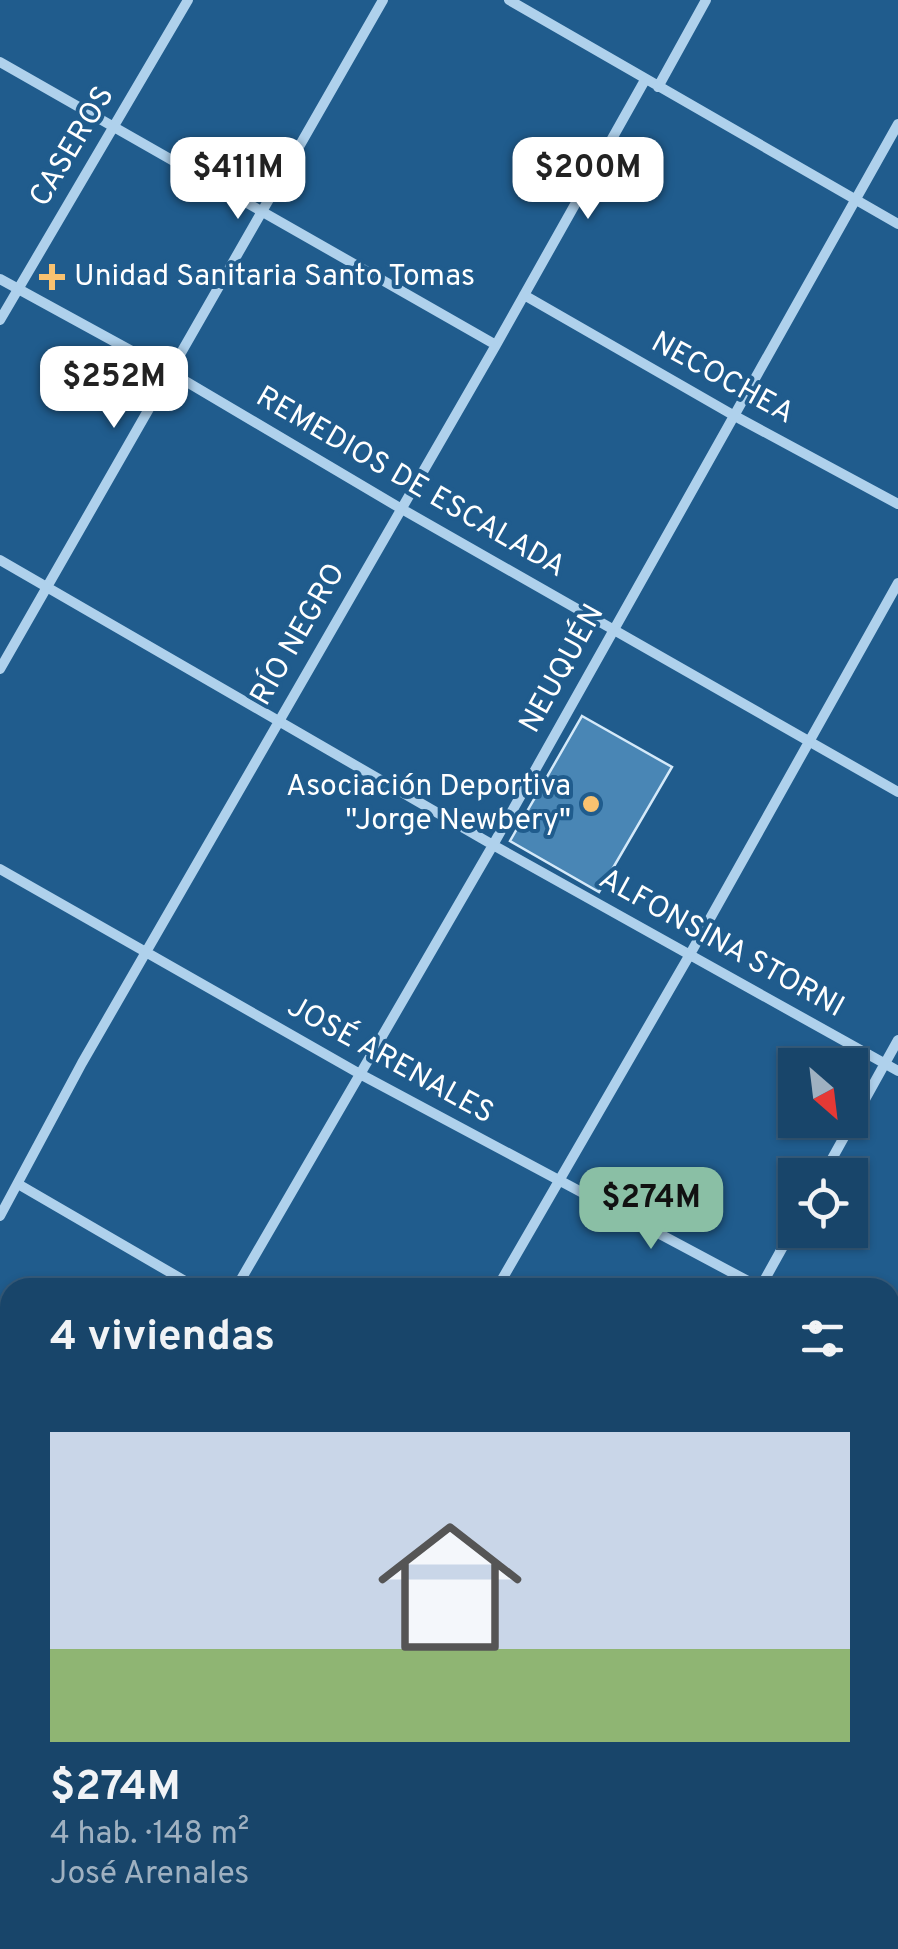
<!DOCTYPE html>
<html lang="es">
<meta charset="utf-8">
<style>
:root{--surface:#18456a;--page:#254f72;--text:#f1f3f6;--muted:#9fb1c1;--line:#365d7e;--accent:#8abfa5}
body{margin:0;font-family:Overpass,sans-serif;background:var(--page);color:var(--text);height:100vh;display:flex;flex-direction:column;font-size:38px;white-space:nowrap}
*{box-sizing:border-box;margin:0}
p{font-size:32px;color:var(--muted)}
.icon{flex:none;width:55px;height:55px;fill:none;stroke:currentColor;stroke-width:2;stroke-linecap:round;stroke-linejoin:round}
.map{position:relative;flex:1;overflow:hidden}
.drawer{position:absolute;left:0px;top:1278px;width:900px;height:672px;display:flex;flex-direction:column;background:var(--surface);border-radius:30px 30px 0 0;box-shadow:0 2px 8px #0004,0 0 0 2px var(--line)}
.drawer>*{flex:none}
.needle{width:65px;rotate:152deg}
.fabs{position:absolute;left:778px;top:1048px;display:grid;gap:20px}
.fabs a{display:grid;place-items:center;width:90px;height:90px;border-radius:0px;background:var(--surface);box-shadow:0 2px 8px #0004,0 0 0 2px var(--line);font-size:50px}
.price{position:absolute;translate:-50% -85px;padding:0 22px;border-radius:20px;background:#fff;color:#222;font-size:32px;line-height:65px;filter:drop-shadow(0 2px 5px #0008)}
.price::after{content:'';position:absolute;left:50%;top:60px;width:30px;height:22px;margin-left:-15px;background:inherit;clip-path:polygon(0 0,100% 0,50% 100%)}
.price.on{background:var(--accent);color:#111}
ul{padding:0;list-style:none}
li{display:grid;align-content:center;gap:20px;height:530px;padding:0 50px}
li span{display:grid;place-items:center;height:310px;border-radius:0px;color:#555}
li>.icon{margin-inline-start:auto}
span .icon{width:180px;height:180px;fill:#fffc;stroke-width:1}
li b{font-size:42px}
h2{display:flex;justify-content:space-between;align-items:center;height:120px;padding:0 50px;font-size:42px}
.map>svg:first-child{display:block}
.green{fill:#3175a9}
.building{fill:#4986b5;stroke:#d4e9f9;stroke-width:2.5}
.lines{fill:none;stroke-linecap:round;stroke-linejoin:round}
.street{stroke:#afd1ec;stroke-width:10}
.secondary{stroke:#dbebf9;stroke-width:20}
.primary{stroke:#f4f9ff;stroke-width:22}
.poi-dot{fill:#f9c270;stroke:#205c8d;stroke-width:4}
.labels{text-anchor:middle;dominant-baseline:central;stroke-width:8;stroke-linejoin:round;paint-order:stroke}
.street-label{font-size:30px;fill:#fff;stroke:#205c8d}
.poi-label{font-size:30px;fill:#fff;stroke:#205c8d;text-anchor:start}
</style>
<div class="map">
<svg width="898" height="1949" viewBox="0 0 898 1949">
<rect width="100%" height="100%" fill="#205c8d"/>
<path class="green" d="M 898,1572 L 898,1662 L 890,1658 L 890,1586 Z
M 898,1732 L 898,1827 L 890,1825 L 890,1749 Z"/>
<path class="building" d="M 582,716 L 672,767 L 599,892 L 510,841 Z"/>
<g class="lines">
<path class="street" d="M 509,0 L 898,224
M 0,62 L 496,345
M 658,87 L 706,0
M 0,279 L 170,372 L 400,508 L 898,792
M 524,295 L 733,415 L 898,504
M 0,320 L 188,0
M 0,560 L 493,845 L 898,1071
M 0,669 L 383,0
M 0,869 L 360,1074 L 761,1288
M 823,1175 L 898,1040
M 18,1184 L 197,1288
M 0,1216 L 82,1063 L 496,345 L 645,80
M 236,1288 L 493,845 L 898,124
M 497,1288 L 689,956 L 898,583
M 760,1288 L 795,1225
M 890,1357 L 898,1361
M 0,1404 L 10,1410
M 5,1693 L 10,1684
M 137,1949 L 142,1940
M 397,1949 L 402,1940"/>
<path class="secondary" d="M 890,1542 L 898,1528
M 890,1678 L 898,1682
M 660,1949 L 665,1940"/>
<path class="primary" d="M 0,1744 L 10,1747
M 0,1768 L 10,1771
M 890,1843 L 898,1844
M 890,1864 L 898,1865"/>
</g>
<g class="poi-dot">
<path d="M47 262h10v10h10v10h-10v10h-10v-10h-10v-10h10z"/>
<circle cx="591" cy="804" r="10"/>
</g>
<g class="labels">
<g class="street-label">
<text transform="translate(73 147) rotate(-59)">CASEROS</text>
<text transform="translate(722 379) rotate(29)">NECOCHEA</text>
<text transform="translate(410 483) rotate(30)">REMEDIOS DE ESCALADA</text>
<text transform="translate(299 635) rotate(-60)">RÍO NEGRO</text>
<text transform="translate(563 669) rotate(-61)">NEUQUÉN</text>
<text transform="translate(721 944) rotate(29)">ALFONSINA STORNI</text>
<text transform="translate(390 1061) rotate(29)">JOSÉ ARENALES</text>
</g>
<g class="poi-label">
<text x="74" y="277">Unidad Sanitaria Santo Tomas</text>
<text x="571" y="787" text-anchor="end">Asociación Deportiva<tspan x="571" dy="34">"Jorge Newbery"</tspan></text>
</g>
</g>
</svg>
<div class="fabs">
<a><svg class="needle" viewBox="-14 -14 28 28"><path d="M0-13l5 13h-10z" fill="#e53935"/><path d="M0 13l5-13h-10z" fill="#9fb1c1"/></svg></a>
<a><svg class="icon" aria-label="locate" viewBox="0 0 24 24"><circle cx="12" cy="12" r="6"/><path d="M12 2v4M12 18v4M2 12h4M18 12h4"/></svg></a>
</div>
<b class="price" style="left:238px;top:222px">$411M</b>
<b class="price" style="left:588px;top:222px">$200M</b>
<b class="price" style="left:114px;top:431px">$252M</b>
<b class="price on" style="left:651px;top:1252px">$274M</b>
<section class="drawer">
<h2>4 viviendas<svg class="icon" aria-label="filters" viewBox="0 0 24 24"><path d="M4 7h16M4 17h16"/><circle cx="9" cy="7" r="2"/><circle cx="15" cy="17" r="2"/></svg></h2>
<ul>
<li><span style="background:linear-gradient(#c9d6e8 70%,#8fb573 0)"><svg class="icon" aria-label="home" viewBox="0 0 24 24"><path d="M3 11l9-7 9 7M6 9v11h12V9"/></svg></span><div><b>$274M</b><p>4 hab. · 148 m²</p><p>José Arenales</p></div></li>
</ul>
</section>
</div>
